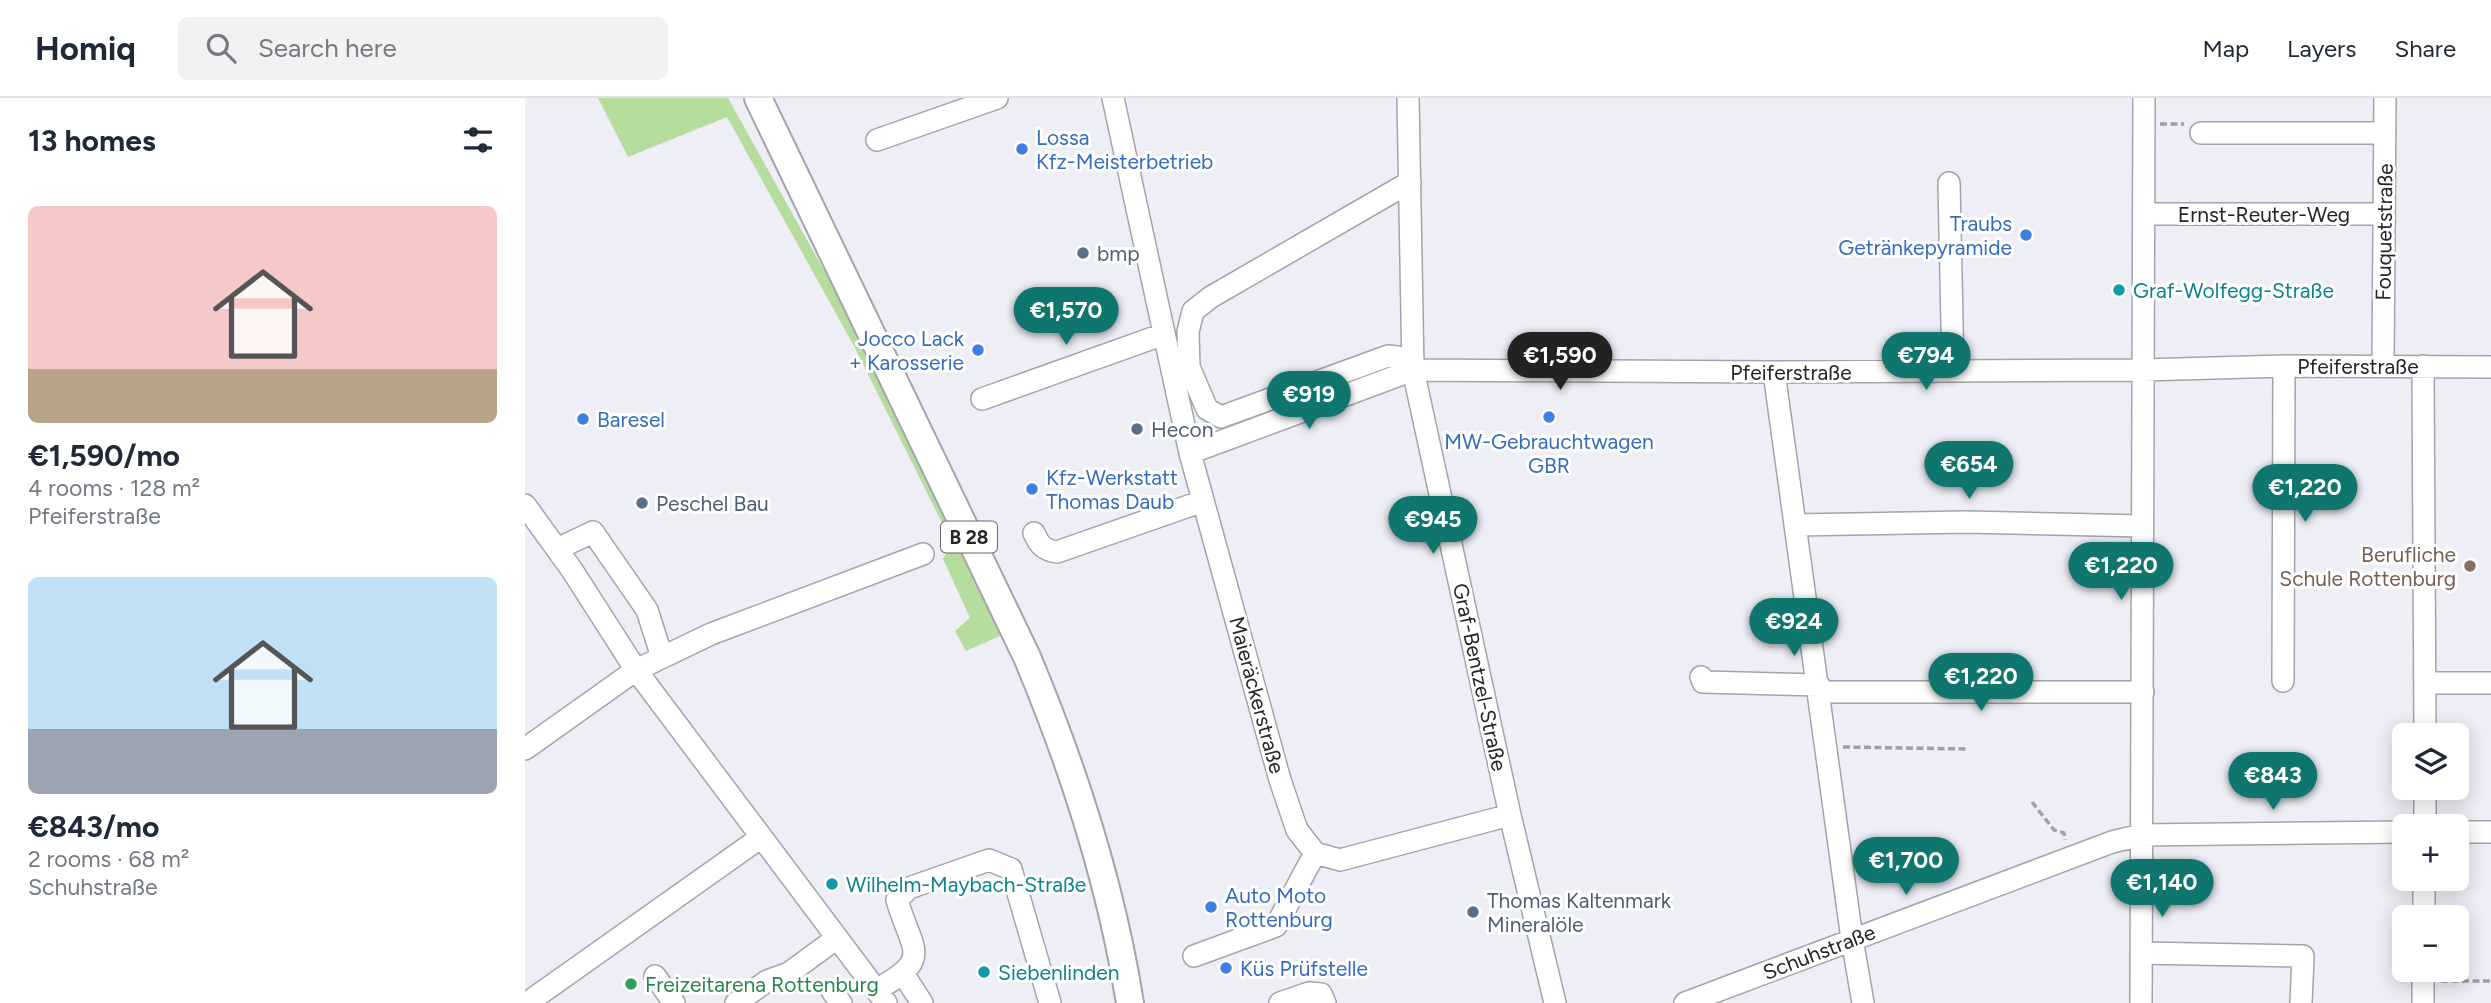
<!DOCTYPE html>
<meta charset="utf-8">
<style>
:root{--surface:#fff;--page:#f2f2f3;--text:#1f2937;--muted:#747a83;--line:#e0e1e3;--accent:#0f766e}
body{margin:0;font-family:Figtree,sans-serif;background:var(--page);color:var(--text);height:100vh;display:flex;flex-direction:column;font-size:26px;white-space:nowrap}
*{box-sizing:border-box;margin:0}
p{font-size:23px;color:var(--muted)}
.icon{flex:none;width:38px;height:38px;fill:none;stroke:currentColor;stroke-width:2;stroke-linecap:round;stroke-linejoin:round}
.map{position:relative;flex:1;overflow:hidden}
.drawer{display:flex;flex-direction:column;background:var(--surface);width:525px}
.drawer>*{flex:none}
.controls{position:absolute;left:1867px;top:625px;display:grid;gap:14px}
.controls a{display:grid;place-items:center;width:77px;height:77px;border-radius:10px;background:var(--surface);box-shadow:0 4px 18px #0003;font-size:35px}
.price{position:absolute;translate:-50% -60px;padding:0 16px;border-radius:24px;background:var(--accent);color:#fff;font-size:23px;line-height:46px;filter:drop-shadow(0 2px 4px #0008)}
.price::after{content:'';position:absolute;left:50%;top:42px;width:21px;height:16px;margin-left:-10px;background:inherit;clip-path:polygon(0 0,100% 0,50% 100%)}
.price.active{background:#222;color:#fff}
ul{padding:0;list-style:none}
li{display:grid;align-content:center;gap:14px;height:371px;padding:0 28px}
li span{display:grid;place-items:center;height:217px;border-radius:10px;color:#555}
li>.icon{margin-inline-start:auto}
span .icon{width:126px;height:126px;fill:#fffc;stroke-width:1}
li b{font-size:30px}
h2{display:flex;justify-content:space-between;align-items:center;height:84px;padding:0 28px;font-size:30px}
header{display:flex;align-items:center;gap:42px;box-sizing:border-box;height:98px;padding:0 35px;background:var(--surface);border-bottom:2px solid var(--line)}
header strong{font-size:33px}
nav{display:flex;gap:38px;margin-inline-start:auto;font-size:24px}
.search{width:490px;height:63px;background:var(--page);display:flex;align-items:center;gap:18px;box-sizing:border-box;padding:0 24px;border-radius:10px;color:var(--muted);font-size:26px}
main{display:flex;flex:1;min-height:0}
.map>svg:first-child{display:block}
.green{fill:#b6dd9d}
.lines{fill:none;stroke-linecap:round;stroke-linejoin:round}
.minor-casing{stroke:#a3a4ab;stroke-width:24}
.major-casing{stroke:#a3a4ab;stroke-width:30}
.path{stroke:#9fa0a5;stroke-width:3.5;stroke-dasharray:7 3.5;stroke-linecap:butt}
.minor{stroke:#fff;stroke-width:21}
.major{stroke:#fff;stroke-width:26}
.shop-dot{fill:#3f7fe0;stroke:#fff;stroke-width:2.5}
.service-dot{fill:#5c6f8a;stroke:#fff;stroke-width:2.5}
.culture-dot{fill:#0f9aa8;stroke:#fff;stroke-width:2.5}
.education-dot{fill:#8d6e63;stroke:#fff;stroke-width:2.5}
.leisure-dot{fill:#2e9e5b;stroke:#fff;stroke-width:2.5}
.labels{text-anchor:middle;dominant-baseline:central;stroke-width:6;stroke-linejoin:round;paint-order:stroke}
.shield{fill:#fff;stroke:#666668;stroke-width:2}
.shield-label{font-size:19px;font-weight:bold;fill:#252528}
.shop-label{font-size:21px;fill:#366cbe;stroke:#fff;text-anchor:start}
.street-label{font-size:21px;fill:#252528;stroke:#fff}
.service-label{font-size:21px;fill:#4e5e75;stroke:#fff;text-anchor:start}
.culture-label{font-size:21px;fill:#0d838f;stroke:#fff;text-anchor:start}
.education-label{font-size:21px;fill:#785e54;stroke:#fff;text-anchor:end}
.leisure-label{font-size:21px;fill:#27864d;stroke:#fff;text-anchor:start}
</style>
<header>
<strong>Homiq</strong>
<div class="search"><svg class="icon" aria-label="search" viewBox="0 0 24 24"><circle cx="10" cy="10" r="6"/><path d="M15 15l6 6"/></svg>Search here</div>
<nav><a>Map</a><a>Layers</a><a>Share</a></nav>
</header>
<main>
<section class="drawer">
<h2>13 homes<svg class="icon" aria-label="filters" viewBox="0 0 24 24"><path d="M4 7h16M4 17h16"/><circle cx="9" cy="7" r="2"/><circle cx="15" cy="17" r="2"/></svg></h2>
<ul>
<li><span style="background:linear-gradient(#f6c9c9 75%,#b9a48a 0)"><svg class="icon" aria-label="home" viewBox="0 0 24 24"><path d="M3 11l9-7 9 7M6 9v11h12V9"/></svg></span><div><b>€1,590/mo</b><p>4 rooms · 128 m²</p><p>Pfeiferstraße</p></div></li>
<li><span style="background:linear-gradient(#bfe0f5 70%,#9aa5b1 0)"><svg class="icon" aria-label="home" viewBox="0 0 24 24"><path d="M3 11l9-7 9 7M6 9v11h12V9"/></svg></span><div><b>€843/mo</b><p>2 rooms · 68 m²</p><p>Schuhstraße</p></div></li>
</ul>
</section>
<div class="map">
<svg width="1966" height="905" viewBox="0 0 1966 905">
<rect width="100%" height="100%" fill="#eeeff6"/>
<path class="green" d="M 73,0 L 203,0 L 374,307 L 477,537 L 441,553 L 430,533 L 445,520 L 418,461 L 427,445 L 330,250 L 202,19 L 103,59 Z"/>
<g class="lines">
<defs>
<path id="minor" d="M 588,0 L 665,355 L 755,682 L 772,732 L 790,755 L 815,762 L 985,717
M 883,0 L 888,272 L 985,717 L 1030,905
M 1676,35 L 1860,35
M 352,42 L 472,0
M 885,84 L 686,199 L 668,213 L 663,234 L 664,269 L 682,311 L 696,319 L 863,258 L 888,261
M 1424,85 L 1428,273
M 1619,116 L 1859,116
M 1858,268 L 1860,0
M 1898,268 L 1900,637
M 1249,274 L 1327,841 L 1338,905
M 457,301 L 639,236
M 665,355 L 888,272 L 1249,274 L 1618,272 L 1759,268 L 1966,269
M 0,407 L 47,472 L 111,572 L 361,905
M 1271,427 L 1441,424 L 1617,428
M 509,435 C 514,447 519,452 532,454 L 678,403
M 32,451 L 68,434 L 122,512 L 137,559
M 1176,579 L 1178,584 L 1294,587
M 1758,583 L 1759,268
M 1900,585 L 1966,585
M 1295,594 L 1618,594
M 0,651 L 111,572 L 186,536 L 398,456
M 1900,690 L 1900,728
M 1932,734 L 1966,734
M 1899,819 L 1899,780
M 1616,855 L 1778,858 L 1776,905
M 669,858 L 751,828 L 790,755
M 379,877 L 397,905
M 130,878 L 149,905
M 351,892 C 409,860 387,854 372,802 L 384,790 L 464,762 L 486,771 L 525,905
M 307,893 L 316,905
M 2,905 L 235,740
M 211,905 L 242,883 L 264,875 L 312,840
M 755,905 L 784,895 L 796,896 L 800,905
M 1160,905 L 1587,744 L 1616,737 L 1880,734
M 1616,905 L 1619,0
M 1898,905 L 1898,872"/>
<path id="major" d="M 233,0 L 502,559 C 549,671 586,785 605,905"/>
</defs>
<use href="#minor" class="minor-casing"/>
<use href="#major" class="major-casing"/>
<path class="path" d="M 1635,26 L 1659,26
M 1318,649 L 1442,651
M 1507,704 L 1529,732 L 1539,735 L 1540,742
M 1916,883 L 1966,883"/>
<use href="#minor" class="minor"/>
<use href="#major" class="major"/>
</g>
<g class="shop-dot">
<circle cx="497" cy="51" r="7"/>
<circle cx="1501" cy="137" r="7"/>
<circle cx="453" cy="252" r="7"/>
<circle cx="1024" cy="319" r="7"/>
<circle cx="58" cy="321" r="7"/>
<circle cx="507" cy="391" r="7"/>
<circle cx="686" cy="809" r="7"/>
<circle cx="701" cy="870" r="7"/>
</g>
<g class="service-dot">
<circle cx="558" cy="155" r="7"/>
<circle cx="612" cy="331" r="7"/>
<circle cx="117" cy="405" r="7"/>
<circle cx="948" cy="814" r="7"/>
</g>
<g class="culture-dot">
<circle cx="1594" cy="192" r="7"/>
<circle cx="307" cy="786" r="7"/>
<circle cx="459" cy="874" r="7"/>
</g>
<circle class="education-dot" cx="1945" cy="468" r="7"/>
<circle class="leisure-dot" cx="106" cy="886" r="7"/>
<g class="labels">
<rect class="shield" x="416" y="423.5" width="56" height="31" rx="5"/>
<g class="shield-label">
<text x="444" y="439">B 28</text>
</g>
<g class="shop-label">
<text x="511" y="39">Lossa<tspan x="511" dy="24">Kfz-Meisterbetrieb</tspan></text>
<text x="1487" y="125" text-anchor="end">Traubs<tspan x="1487" dy="24">Getränkepyramide</tspan></text>
<text x="439" y="240" text-anchor="end">Jocco Lack<tspan x="439" dy="24">+ Karosserie</tspan></text>
<text x="72" y="321">Baresel</text>
<text x="1024" y="343" text-anchor="middle">MW-Gebrauchtwagen<tspan x="1024" dy="24">GBR</tspan></text>
<text x="521" y="379">Kfz-Werkstatt<tspan x="521" dy="24">Thomas Daub</tspan></text>
<text x="700" y="797">Auto Moto<tspan x="700" dy="24">Rottenburg</tspan></text>
<text x="715" y="870">Küs Prüfstelle</text>
</g>
<g class="street-label">
<text x="1739" y="116">Ernst-Reuter-Weg</text>
<text transform="translate(1859 134) rotate(-89)">Fouquetstraße</text>
<text x="1833" y="268">Pfeiferstraße</text>
<text x="1266" y="274">Pfeiferstraße</text>
<text transform="translate(955 579) rotate(78)">Graf-Bentzel-Straße</text>
<text transform="translate(732 597) rotate(75)">Maieräckerstraße</text>
<text transform="translate(1294 854) rotate(-21)">Schuhstraße</text>
</g>
<g class="service-label">
<text x="572" y="155">bmp</text>
<text x="626" y="331">Hecon</text>
<text x="131" y="405">Peschel Bau</text>
<text x="962" y="802">Thomas Kaltenmark<tspan x="962" dy="24">Mineralöle</tspan></text>
</g>
<g class="culture-label">
<text x="1608" y="192">Graf-Wolfegg-Straße</text>
<text x="321" y="786">Wilhelm-Maybach-Straße</text>
<text x="473" y="874">Siebenlinden</text>
</g>
<g class="education-label">
<text x="1931" y="456">Berufliche<tspan x="1931" dy="24">Schule Rottenburg</tspan></text>
</g>
<g class="leisure-label">
<text x="120" y="886">Freizeitarena Rottenburg</text>
</g>
</g>
</svg>
<div class="controls">
<a><svg class="icon" aria-label="layers" viewBox="0 0 24 24"><path d="M12 4l9 5-9 5-9-5zM3 14l9 5 9-5"/></svg></a>
<a>+</a>
<a>−</a>
</div>
<b class="price" style="left:541px;top:249px">€1,570</b>
<b class="price active" style="left:1035px;top:294px">€1,590</b>
<b class="price" style="left:1401px;top:294px">€794</b>
<b class="price" style="left:784px;top:333px">€919</b>
<b class="price" style="left:1444px;top:403px">€654</b>
<b class="price" style="left:1780px;top:426px">€1,220</b>
<b class="price" style="left:908px;top:458px">€945</b>
<b class="price" style="left:1596px;top:504px">€1,220</b>
<b class="price" style="left:1269px;top:560px">€924</b>
<b class="price" style="left:1456px;top:615px">€1,220</b>
<b class="price" style="left:1748px;top:714px">€843</b>
<b class="price" style="left:1381px;top:799px">€1,700</b>
<b class="price" style="left:1637px;top:821px">€1,140</b>
</div>
</main>
